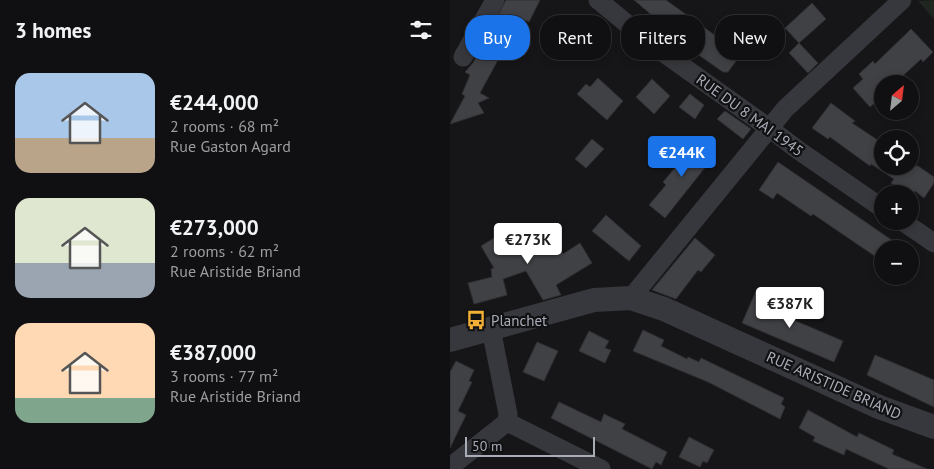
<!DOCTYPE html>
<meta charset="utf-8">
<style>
:root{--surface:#101012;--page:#19191b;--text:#f1f3f6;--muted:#9c9d9f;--line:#303032;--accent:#1a73e8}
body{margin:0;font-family:"PT Sans",sans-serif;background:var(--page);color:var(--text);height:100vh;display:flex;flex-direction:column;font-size:19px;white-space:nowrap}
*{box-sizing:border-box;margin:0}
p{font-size:16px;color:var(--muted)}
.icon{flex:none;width:28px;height:28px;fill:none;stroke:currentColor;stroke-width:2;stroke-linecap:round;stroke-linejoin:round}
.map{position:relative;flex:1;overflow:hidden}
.drawer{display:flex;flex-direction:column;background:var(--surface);width:450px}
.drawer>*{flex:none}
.banner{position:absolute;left:15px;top:15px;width:394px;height:45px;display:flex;gap:10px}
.needle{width:32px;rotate:28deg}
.tools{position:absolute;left:424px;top:75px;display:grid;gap:10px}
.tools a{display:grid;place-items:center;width:45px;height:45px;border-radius:50%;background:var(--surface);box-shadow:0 2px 8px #0003,0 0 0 1px var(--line);font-size:25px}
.scale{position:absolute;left:15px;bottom:12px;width:130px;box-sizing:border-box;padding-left:5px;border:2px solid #a8adb8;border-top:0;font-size:14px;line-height:18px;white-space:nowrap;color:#a8adb8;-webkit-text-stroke:4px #111113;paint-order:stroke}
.price{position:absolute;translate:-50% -42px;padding:0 11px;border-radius:5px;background:#fff;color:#222;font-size:16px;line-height:32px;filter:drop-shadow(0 1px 2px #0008)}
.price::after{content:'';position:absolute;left:50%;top:30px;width:15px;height:11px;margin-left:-8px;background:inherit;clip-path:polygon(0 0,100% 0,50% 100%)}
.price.current{background:var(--accent);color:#fff}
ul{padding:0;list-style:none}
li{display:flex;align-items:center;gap:15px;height:125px;padding:0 15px}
li span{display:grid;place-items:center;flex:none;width:140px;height:100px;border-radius:15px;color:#555}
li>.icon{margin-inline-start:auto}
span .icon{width:60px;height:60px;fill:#fffc;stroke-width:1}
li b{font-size:21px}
h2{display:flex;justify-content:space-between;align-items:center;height:60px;padding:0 15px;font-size:21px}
.chip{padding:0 18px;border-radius:20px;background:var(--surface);box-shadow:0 2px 8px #0003,0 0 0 1px var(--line);font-size:18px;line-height:45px}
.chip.current{background:var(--accent);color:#fff}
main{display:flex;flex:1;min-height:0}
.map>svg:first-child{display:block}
.green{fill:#1e261f}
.building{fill:#404145;stroke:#303034}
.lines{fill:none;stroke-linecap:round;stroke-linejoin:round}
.minor{stroke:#37383d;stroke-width:19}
.tertiary{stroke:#37383d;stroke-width:24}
.labels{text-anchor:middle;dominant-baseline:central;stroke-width:4.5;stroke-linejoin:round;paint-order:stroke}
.street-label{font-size:15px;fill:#a8adb8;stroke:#111113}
.poi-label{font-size:15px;fill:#a8adb8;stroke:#111113;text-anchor:start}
</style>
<main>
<section class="drawer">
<h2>3 homes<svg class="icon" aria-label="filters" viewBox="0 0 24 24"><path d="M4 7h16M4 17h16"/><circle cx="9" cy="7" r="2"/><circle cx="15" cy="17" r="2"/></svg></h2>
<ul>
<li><span style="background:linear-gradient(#a9c7e8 65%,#b9a48a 0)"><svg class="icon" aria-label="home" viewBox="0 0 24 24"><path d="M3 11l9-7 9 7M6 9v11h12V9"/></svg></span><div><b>€244,000</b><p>2 rooms · 68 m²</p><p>Rue Gaston Agard</p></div></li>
<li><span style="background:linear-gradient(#dfe7d0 65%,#9aa5b1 0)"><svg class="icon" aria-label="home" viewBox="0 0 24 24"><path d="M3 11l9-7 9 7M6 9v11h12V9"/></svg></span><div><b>€273,000</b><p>2 rooms · 62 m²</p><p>Rue Aristide Briand</p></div></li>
<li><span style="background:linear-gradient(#ffd9b3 75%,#7fa58c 0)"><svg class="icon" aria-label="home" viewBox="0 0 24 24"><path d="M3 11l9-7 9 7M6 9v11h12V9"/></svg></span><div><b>€387,000</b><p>3 rooms · 77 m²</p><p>Rue Aristide Briand</p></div></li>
</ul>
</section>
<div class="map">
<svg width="484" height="469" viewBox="0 0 484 469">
<rect width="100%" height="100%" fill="#161618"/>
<path class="green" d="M 484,0 L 484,19 L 468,1 Z"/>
<path class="building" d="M 56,0 L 90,0 L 79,22 L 75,20 L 65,38 L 61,36 L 30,93 L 39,98 L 28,103 L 34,113 L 0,124 L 15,96 L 12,94 L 20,75 L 15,72 L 23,63 Z
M 184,0 L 216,0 L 291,54 L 278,72 L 273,72 L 233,44 L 240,36 L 230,39 Z
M 362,3 L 376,19 L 349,43 L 335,28 Z
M 461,29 L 483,52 L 473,62 L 471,59 L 444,84 L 432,84 L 432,97 L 420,107 L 403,88 L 413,79 L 409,74 L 423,61 L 425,64 Z
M 349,43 L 368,63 L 358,73 L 339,53 Z
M 148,78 L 173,101 L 157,120 L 127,94 L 136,84 L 140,87 Z
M 202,79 L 220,96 L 204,114 L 186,97 Z
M 240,94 L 254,105 L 245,119 L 229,107 Z
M 381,103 L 405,121 L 402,123 L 432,143 L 432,166 L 468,166 L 484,177 L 484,183 L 474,198 L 465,191 L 461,197 L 460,194 L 456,194 L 441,183 L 444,179 L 421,164 L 420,166 L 380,137 L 378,139 L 362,128 Z
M 275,111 L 301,129 L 293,139 L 267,119 Z
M 142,139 L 154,149 L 136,168 L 125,159 Z
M 245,141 L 265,155 L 215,218 L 199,205 L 216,185 L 213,182 L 229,163 L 227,161 Z
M 328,162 L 430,232 L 455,249 L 432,249 L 432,261 L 363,214 L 361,216 L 327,193 L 323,199 L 309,190 Z
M 156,215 L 191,246 L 179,261 L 142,231 Z
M 95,227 L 113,254 L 130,243 L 142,263 L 106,285 L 111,295 L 93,300 L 76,271 L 53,279 L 57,295 L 24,304 L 18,283 L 42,277 L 41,269 L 44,268 L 31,246 L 54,232 L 59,241 L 73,233 L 76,238 Z
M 245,238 L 265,255 L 251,272 L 248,270 L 226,299 L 202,290 Z
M 306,291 L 325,300 L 320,310 L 393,341 L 384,362 L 292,323 Z
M 193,330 L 214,340 L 211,346 L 237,359 L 238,357 L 249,362 L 251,358 L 334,398 L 331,404 L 335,407 L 330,419 L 258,382 L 183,351 Z
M 139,331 L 159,341 L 155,348 L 161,350 L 155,363 L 129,351 Z
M 87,342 L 108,351 L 94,381 L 73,372 Z
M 425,355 L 484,380 L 484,407 L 417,375 Z
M 6,361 L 24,370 L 19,381 L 22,382 L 8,411 L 16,415 L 0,448 L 0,372 Z
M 109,402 L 151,422 L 154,414 L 175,424 L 172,429 L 217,452 L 211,465 L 206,462 L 202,469 L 101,418 Z
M 358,410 L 407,437 L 409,433 L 444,450 L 442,454 L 477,469 L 439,469 L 396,449 L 394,455 L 363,441 L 365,437 L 349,428 Z
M 239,437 L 264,450 L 257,463 L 253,461 L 250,467 L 229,457 Z"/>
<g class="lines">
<path class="minor" d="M 148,0 L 204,46 L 319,128 L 348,150 L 432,208
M 13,57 L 45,0
M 452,221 L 484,243
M 181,298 L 335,109 L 452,0
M 41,329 L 58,414 L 57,422 L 151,469
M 0,467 L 57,422"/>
<path class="tertiary" d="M 0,340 L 144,300 L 181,298 L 214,309 L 429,407 L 484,427"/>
</g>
<defs>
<symbol id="bus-bare" viewBox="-9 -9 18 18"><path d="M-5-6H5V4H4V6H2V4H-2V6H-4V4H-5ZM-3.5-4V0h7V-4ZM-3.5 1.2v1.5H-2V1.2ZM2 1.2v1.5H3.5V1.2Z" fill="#f2b134" stroke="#111113" stroke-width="2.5" paint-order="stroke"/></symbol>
</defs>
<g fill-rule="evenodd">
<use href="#bus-bare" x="12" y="306" width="28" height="28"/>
</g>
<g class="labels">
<g class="street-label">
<text transform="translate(300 115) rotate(36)">RUE DU 8 MAI 1945</text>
<text transform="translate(384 385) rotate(24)">RUE ARISTIDE BRIAND</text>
</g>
<g class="poi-label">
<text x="41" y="320">Planchet</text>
</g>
</g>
</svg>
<div class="tools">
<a><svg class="needle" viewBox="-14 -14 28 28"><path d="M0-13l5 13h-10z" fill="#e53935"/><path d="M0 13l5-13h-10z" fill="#9c9d9f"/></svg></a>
<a><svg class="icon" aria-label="locate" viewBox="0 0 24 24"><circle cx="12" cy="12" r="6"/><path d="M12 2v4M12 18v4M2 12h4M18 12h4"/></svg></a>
<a>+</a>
<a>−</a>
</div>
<div class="scale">50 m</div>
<b class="price current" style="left:232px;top:178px">€244K</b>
<b class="price" style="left:78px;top:265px">€273K</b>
<b class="price" style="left:340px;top:329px">€387K</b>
<div class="banner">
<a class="chip current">Buy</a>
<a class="chip">Rent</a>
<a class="chip">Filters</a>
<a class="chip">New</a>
</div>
</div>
</main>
